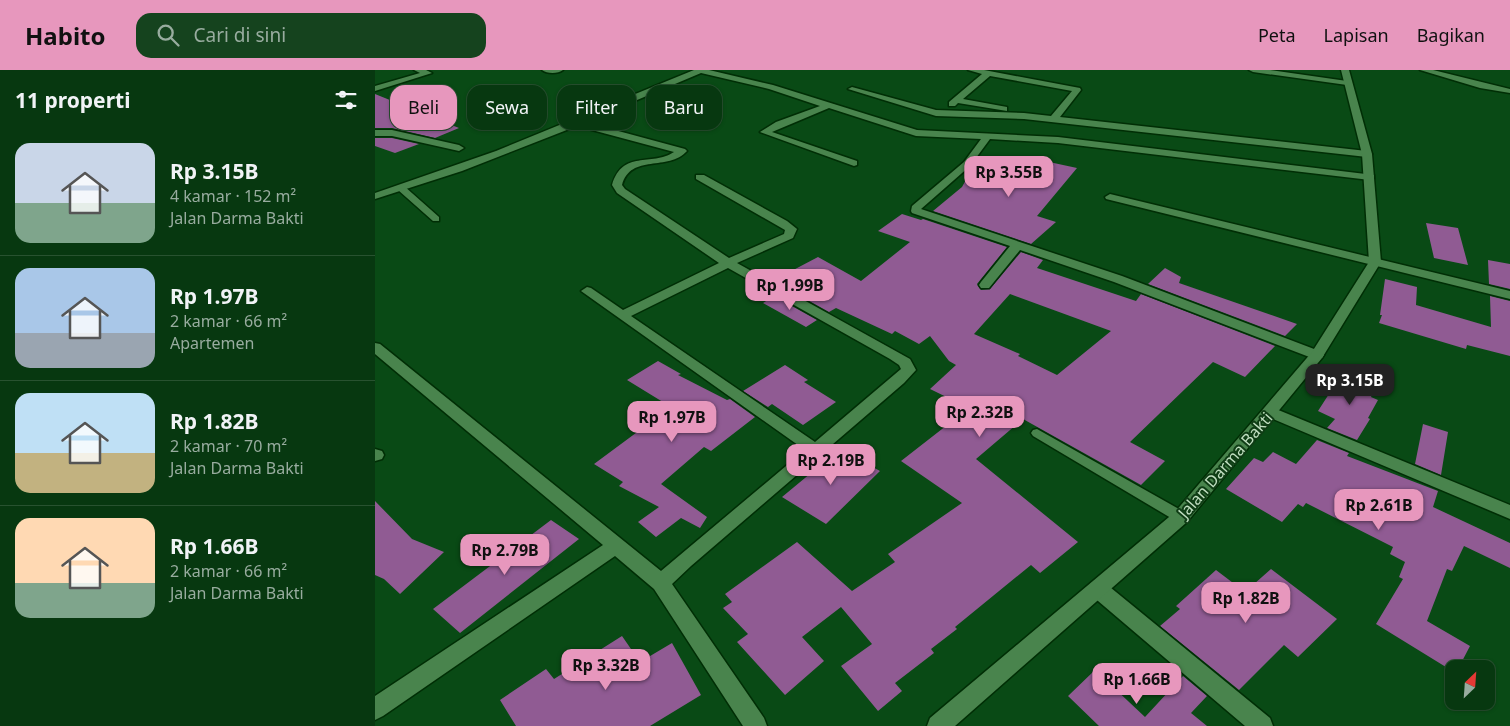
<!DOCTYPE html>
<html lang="id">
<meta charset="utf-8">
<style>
:root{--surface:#073810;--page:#15431e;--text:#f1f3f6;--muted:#98ac9f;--line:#285230;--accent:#e797bd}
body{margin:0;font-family:"Noto Sans",sans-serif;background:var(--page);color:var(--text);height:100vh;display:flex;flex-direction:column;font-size:19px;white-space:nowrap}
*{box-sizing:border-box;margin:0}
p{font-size:16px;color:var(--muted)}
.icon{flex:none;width:28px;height:28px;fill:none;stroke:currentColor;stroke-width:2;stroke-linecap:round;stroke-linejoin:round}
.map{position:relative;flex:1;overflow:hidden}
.side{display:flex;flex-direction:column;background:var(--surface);width:375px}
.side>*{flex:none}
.guide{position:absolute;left:15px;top:15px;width:475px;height:45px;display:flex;gap:10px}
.needle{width:32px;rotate:25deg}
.buttons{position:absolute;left:1070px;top:590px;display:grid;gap:10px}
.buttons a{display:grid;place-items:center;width:50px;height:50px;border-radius:10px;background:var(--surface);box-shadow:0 1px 4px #0004,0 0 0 1px var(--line);font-size:25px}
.price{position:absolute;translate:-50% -42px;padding:0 11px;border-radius:10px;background:var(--accent);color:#111;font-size:16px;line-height:32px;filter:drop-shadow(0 1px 2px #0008)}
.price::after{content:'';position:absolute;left:50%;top:30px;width:15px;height:11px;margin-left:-8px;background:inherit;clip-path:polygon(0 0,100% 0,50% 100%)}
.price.selected{background:#222;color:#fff}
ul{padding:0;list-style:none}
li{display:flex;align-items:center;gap:15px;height:125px;padding:0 15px}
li+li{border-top:1px solid var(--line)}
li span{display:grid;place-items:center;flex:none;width:140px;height:100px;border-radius:15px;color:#555}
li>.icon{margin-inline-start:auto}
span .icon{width:60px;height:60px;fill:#fffc;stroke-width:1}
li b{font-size:21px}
h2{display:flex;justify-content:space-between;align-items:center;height:60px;padding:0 15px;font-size:21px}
.tag{padding:0 18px;border-radius:15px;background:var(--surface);box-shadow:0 1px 4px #0004,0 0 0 1px var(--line);font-size:18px;line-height:45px}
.tag.selected{background:var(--accent);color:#111}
header{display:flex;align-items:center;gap:30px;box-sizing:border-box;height:70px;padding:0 25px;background:var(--accent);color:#111}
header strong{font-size:24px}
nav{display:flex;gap:28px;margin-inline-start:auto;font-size:18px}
.search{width:350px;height:45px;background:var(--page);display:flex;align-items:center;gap:12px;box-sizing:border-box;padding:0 18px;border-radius:15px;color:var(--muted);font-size:19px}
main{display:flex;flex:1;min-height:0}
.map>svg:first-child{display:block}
.building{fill:#905b93;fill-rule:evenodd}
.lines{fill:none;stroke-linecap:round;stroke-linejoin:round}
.lane-casing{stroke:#002e05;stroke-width:3}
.street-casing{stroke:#002e05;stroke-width:3}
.secondary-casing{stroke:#002e05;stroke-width:3}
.lane{fill:#49844d;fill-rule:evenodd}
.street{fill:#49844d;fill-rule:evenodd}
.secondary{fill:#49844d;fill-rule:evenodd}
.labels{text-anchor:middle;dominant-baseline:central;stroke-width:4;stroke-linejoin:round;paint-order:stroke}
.street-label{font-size:16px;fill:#c0dec0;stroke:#0f3d15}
</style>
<header>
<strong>Habito</strong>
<div class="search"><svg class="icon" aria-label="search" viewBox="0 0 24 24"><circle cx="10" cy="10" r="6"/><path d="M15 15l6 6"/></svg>Cari di sini</div>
<nav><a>Peta</a><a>Lapisan</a><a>Bagikan</a></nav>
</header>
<main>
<section class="side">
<h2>11 properti<svg class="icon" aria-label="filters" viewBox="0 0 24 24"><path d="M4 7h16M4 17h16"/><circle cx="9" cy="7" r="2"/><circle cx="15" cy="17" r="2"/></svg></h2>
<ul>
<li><span style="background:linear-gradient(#c9d6e8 60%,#7fa58c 0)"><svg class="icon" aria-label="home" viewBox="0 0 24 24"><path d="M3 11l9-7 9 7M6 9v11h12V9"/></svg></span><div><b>Rp 3.15B</b><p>4 kamar · 152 m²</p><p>Jalan Darma Bakti</p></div></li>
<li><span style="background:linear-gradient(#a9c7e8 65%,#9aa5b1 0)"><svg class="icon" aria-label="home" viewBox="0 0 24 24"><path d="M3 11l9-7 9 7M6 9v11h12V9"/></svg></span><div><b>Rp 1.97B</b><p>2 kamar · 66 m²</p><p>Apartemen</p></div></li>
<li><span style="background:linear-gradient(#bfe0f5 60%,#c2b280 0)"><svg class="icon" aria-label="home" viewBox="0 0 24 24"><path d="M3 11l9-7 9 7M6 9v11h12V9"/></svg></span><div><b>Rp 1.82B</b><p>2 kamar · 70 m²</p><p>Jalan Darma Bakti</p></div></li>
<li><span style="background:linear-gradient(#ffd9b3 65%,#7fa58c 0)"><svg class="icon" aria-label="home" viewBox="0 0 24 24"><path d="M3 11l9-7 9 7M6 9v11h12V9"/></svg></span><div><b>Rp 1.66B</b><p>2 kamar · 66 m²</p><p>Jalan Darma Bakti</p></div></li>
</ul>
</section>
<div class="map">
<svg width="1135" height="656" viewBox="0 0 1135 656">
<rect width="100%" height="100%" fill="#094a15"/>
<path class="building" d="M 0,24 L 84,58 L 60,68 L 17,58 L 0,58 Z
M 0,68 L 17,68 L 44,74 L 20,83 L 0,76 Z
M 651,87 L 702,98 L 662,146 L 681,152 L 656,174 L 558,141 L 587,117 L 599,95 L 638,99 Z
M 527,144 L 546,150 L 548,149 L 632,177 L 602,214 L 606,220 L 615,219 L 646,182 L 668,190 L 662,198 L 761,231 L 766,224 L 900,276 L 870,307 L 838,292 L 755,372 L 790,391 L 766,415 L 648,349 L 601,389 L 703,472 L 665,503 L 656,495 L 580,557 L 582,559 L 556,579 L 559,583 L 520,613 L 527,621 L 503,641 L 466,596 L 497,574 L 466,537 L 427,567 L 449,591 L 410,625 L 362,572 L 373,564 L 348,538 L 357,532 L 350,524 L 422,472 L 477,521 L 520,492 L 513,484 L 587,433 L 526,391 L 594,338 L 555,319 L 581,295 L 574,291 L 555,266 L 544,274 L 520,261 L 517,264 L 461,238 L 454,242 L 411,218 L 418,214 L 405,207 L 443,187 L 486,211 L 535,172 L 503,161 ZM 635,224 L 736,261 L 682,305 L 643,286 L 645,284 L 599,264 Z
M 1051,153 L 1083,158 L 1093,195 L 1059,188 Z
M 1113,190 L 1135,194 L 1135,219 L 1114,214 Z
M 790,198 L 806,207 L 804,213 L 922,254 L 910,266 L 773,214 Z
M 1010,209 L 1042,217 L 1041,235 L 1116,257 L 1115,226 L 1135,231 L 1135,286 L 1092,275 L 1091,279 L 1004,253 L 1007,245 L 1005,245 Z
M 399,226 L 442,250 L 431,257 L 388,233 Z
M 283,291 L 306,304 L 303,305 L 352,330 L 355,329 L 380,347 L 336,381 L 329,377 L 286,414 L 332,447 L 325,458 L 306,448 L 281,467 L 263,452 L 284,437 L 244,416 L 248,412 L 219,394 L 296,337 L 252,310 Z
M 410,295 L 433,310 L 429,312 L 461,332 L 428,355 L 397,334 L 393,337 L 368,321 Z
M 973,303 L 1002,313 L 996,327 L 1003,330 L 993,348 L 995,349 L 982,370 L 952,358 L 960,349 L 943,341 L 961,313 L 966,315 Z
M 1048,354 L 1073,362 L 1066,405 L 1040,394 Z
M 942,370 L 974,383 L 972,386 L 1063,421 L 1058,437 L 1135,473 L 1135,498 L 1089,476 L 1077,501 L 1072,499 L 1052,551 L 1095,576 L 1083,599 L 1079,599 L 1079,602 L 1001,554 L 1028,509 L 1024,507 L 1030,492 L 1015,484 L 1018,477 L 931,433 L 928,437 L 923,434 L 907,452 L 851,419 L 879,388 L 888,392 L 898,382 L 921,394 Z
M 465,379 L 505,401 L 451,454 L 407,427 Z
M 0,431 L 37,469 L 69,482 L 25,524 L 9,509 L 0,505 Z
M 176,450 L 204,469 L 85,563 L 58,539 Z
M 896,499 L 962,549 L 923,587 L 909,575 L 864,620 L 785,556 L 805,539 L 801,536 L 841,500 L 870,522 Z
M 247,566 L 265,592 L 297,573 L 326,625 L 275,656 L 141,656 L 125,630 L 171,599 L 179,609 Z
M 720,600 L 770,647 L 808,606 L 832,626 L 816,643 L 832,656 L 724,656 L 693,626 Z"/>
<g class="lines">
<defs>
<path id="lane" d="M 23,116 L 29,116 L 64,147 L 64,151 L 58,151 L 23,120 Z
M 662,359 L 811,443 L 813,447 L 811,451 L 806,452 L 801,451 L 658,366 L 656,363 L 658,360 Z"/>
<path id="street" d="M 39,0 L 51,0 L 57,3 L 0,21 L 0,16 L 45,3 Z
M 167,0 L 188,0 C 183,4 172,4 167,0 Z
M 319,0 L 334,0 L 398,15 L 542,60 L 683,67 L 999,105 L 999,109 L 995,110 L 683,73 L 615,69 L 595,96 L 546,139 L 747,206 L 947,282 L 949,285 L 947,288 L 937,288 L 739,212 L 645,180 L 614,218 L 606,218 L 604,215 L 606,212 L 635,176 L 537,143 L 536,141 L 537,136 L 589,92 L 606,69 L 541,66 L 454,38 L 397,62 L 482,91 L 482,95 L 479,96 L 385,62 L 401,52 L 445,36 L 394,19 L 326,3 L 210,52 L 310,79 L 312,81 C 293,102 256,83 247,115 L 250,119 L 354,188 L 409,164 L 410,160 L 321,109 L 321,105 L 329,105 L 412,151 L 422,159 L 418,168 L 362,193 L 535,289 L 541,300 L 529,313 L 316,496 L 297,514 L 389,648 L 392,656 L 368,656 L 279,519 L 240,486 L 8,646 L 0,650 L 0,626 L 228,475 L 0,284 L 0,273 L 5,274 L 286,501 L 430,380 L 206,221 L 212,217 L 216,218 L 248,240 L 344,193 L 242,123 L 237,115 C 248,79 276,97 299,82 L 202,56 L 87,101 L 0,129 L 0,123 L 121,81 ZM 353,198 L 515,289 L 524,295 L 526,299 L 440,372 L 256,246 Z
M 593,0 L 609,0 L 705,18 L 706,20 L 685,47 L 992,81 L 997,84 L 992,87 L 649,49 L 561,46 L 473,19 L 477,17 L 561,40 L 649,43 L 676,46 L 697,21 L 615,6 L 588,29 L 632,37 L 632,41 L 583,33 L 580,36 L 574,36 L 574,32 L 607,4 Z
M 874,0 L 895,0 L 972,11 L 976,13 L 972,15 L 878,2 Z
M 1045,0 L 1058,0 L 1135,19 L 1135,23 L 1105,18 Z
M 0,60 L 17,60 L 84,75 L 89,78 L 84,81 L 17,66 L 0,66 Z
M 735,124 L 1135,221 L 1135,229 L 731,129 L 730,127 Z
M 896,337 L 1135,435 L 1135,449 L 891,346 L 888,342 L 891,338 Z
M 0,379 L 7,381 L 9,385 L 7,389 L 0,391 Z
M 723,511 L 730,513 L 895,648 L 898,656 L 870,656 L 716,525 L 713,519 L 716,513 Z"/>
<path id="secondary" d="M 966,0 L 974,0 L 997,84 L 1006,192 L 947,288 L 812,452 L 580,656 L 552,656 L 555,648 L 800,442 L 937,282 L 994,192 L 987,84 Z"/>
</defs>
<use href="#lane" class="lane-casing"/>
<use href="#street" class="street-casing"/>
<use href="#secondary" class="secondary-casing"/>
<use href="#lane" class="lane"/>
<use href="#street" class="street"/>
<use href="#secondary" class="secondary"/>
</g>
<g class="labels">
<g class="street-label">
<text transform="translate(850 395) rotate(-49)">Jalan Darma Bakti</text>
</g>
</g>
</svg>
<div class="buttons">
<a><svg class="needle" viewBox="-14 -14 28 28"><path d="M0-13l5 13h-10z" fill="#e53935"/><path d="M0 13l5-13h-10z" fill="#98ac9f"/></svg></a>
</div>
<b class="price" style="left:634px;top:128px">Rp 3.55B</b>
<b class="price" style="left:415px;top:241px">Rp 1.99B</b>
<b class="price selected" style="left:975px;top:336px">Rp 3.15B</b>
<b class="price" style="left:605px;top:368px">Rp 2.32B</b>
<b class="price" style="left:297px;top:373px">Rp 1.97B</b>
<b class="price" style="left:456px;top:416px">Rp 2.19B</b>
<b class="price" style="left:1004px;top:461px">Rp 2.61B</b>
<b class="price" style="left:130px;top:506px">Rp 2.79B</b>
<b class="price" style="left:871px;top:554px">Rp 1.82B</b>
<b class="price" style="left:231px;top:621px">Rp 3.32B</b>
<b class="price" style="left:762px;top:635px">Rp 1.66B</b>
<div class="guide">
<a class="tag selected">Beli</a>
<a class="tag">Sewa</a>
<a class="tag">Filter</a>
<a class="tag">Baru</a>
</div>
</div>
</main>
